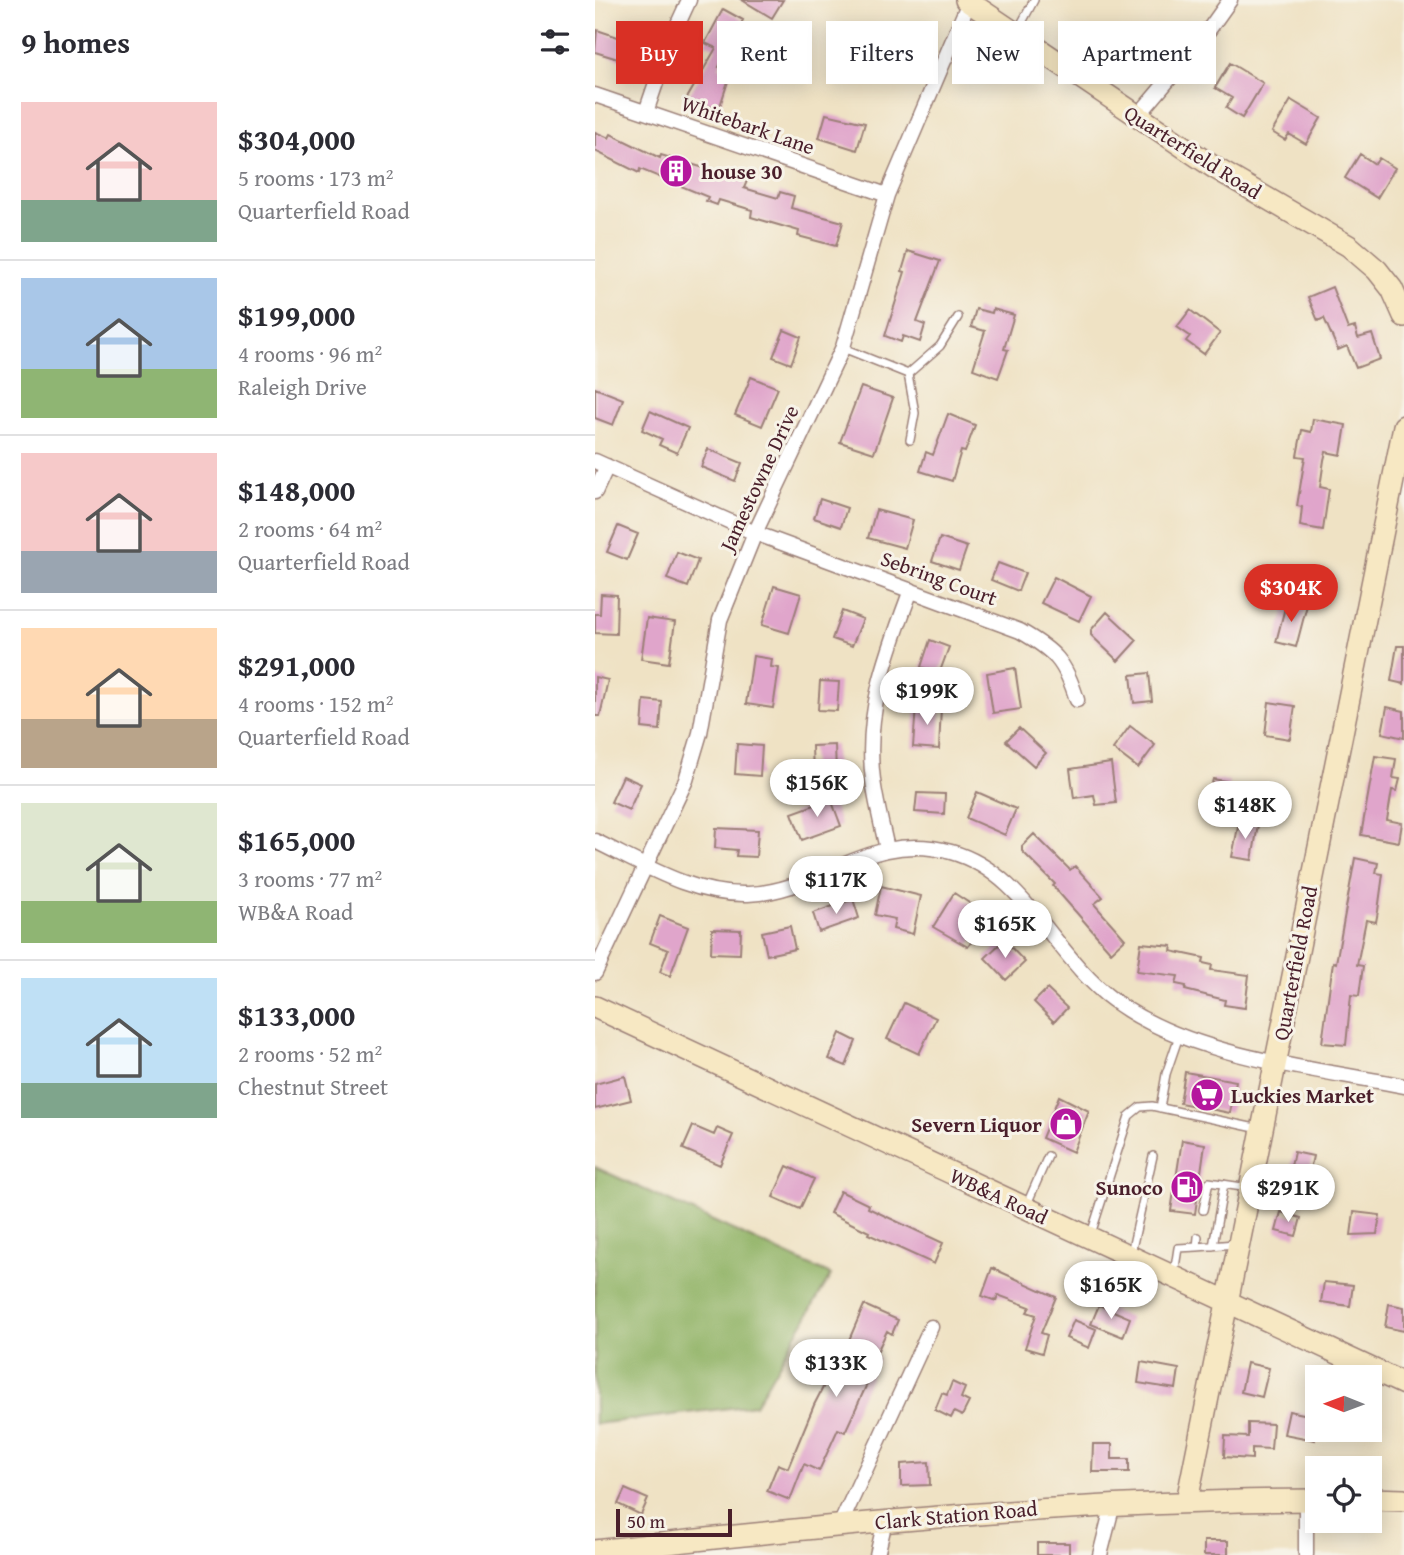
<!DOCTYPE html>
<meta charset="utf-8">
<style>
:root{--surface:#fff;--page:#f7f7f7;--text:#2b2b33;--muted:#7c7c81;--line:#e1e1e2;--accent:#d93025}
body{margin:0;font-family:"Gentium Book Plus",serif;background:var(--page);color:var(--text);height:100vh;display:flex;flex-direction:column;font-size:26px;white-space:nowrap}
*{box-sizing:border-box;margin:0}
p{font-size:23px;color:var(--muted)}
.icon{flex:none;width:38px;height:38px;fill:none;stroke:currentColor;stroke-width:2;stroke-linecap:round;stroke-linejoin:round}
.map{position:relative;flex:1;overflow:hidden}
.panel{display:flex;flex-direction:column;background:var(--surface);width:595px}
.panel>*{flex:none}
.banner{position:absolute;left:21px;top:21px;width:665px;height:63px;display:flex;gap:14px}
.needle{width:46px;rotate:271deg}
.tools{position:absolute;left:710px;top:1365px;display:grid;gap:14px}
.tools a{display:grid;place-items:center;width:77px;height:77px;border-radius:0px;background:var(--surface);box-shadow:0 4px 18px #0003;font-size:35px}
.scale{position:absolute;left:21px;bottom:18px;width:116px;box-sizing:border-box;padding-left:7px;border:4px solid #4a1f2b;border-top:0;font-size:19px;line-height:24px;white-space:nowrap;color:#4a1f2b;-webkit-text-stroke:5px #f7f3e8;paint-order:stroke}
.price{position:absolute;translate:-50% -60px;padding:0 16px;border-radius:24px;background:#fff;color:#222;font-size:23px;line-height:46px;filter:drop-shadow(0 2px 4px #0008)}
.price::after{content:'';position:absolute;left:50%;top:42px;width:21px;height:16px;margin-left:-10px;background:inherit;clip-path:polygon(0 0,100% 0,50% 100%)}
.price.selected{background:var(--accent);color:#fff}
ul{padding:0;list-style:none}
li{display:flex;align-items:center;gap:21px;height:175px;padding:0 21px}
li+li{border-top:2px solid var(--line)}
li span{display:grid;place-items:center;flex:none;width:196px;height:140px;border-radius:0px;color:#555}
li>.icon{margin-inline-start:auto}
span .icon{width:84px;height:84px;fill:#fffc;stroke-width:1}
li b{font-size:30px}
h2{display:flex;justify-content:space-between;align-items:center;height:84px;padding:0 21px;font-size:30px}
.chip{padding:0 24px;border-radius:0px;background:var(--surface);box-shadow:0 4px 18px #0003;font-size:24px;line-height:63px}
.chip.selected{background:var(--accent);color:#fff}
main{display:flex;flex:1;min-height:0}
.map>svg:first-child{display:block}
.forest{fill:#92b468;stroke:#6e6a4a;stroke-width:2}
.building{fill:#e0a5cb}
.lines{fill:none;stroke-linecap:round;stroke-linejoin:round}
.lane-casing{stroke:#9c8078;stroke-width:10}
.street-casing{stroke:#9c8078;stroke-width:17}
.secondary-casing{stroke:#9c8078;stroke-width:24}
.lane{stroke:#fff;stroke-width:7}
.street{stroke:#fff;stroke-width:14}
.secondary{stroke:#f7e8c3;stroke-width:21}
.labels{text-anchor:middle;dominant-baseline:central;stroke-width:6;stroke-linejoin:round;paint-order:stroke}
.street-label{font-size:21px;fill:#4a1f2b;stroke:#f7f3e8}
.poi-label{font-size:21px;font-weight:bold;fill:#4a1f2b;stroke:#f7f3e8;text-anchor:start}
</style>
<main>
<section class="panel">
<h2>9 homes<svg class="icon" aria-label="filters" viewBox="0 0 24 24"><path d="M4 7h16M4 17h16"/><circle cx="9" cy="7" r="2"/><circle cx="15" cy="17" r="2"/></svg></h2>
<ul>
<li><span style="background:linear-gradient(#f6c9c9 70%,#7fa58c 0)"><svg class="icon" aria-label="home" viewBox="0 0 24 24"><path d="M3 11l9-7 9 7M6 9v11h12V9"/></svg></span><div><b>$304,000</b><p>5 rooms · 173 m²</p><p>Quarterfield Road</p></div></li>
<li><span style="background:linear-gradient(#a9c7e8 65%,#8fb573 0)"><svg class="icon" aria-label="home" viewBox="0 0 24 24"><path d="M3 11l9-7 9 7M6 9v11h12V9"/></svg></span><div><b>$199,000</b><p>4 rooms · 96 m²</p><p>Raleigh Drive</p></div></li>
<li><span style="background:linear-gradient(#f6c9c9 70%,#9aa5b1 0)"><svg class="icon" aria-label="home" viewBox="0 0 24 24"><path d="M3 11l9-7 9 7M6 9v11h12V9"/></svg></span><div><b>$148,000</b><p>2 rooms · 64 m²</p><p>Quarterfield Road</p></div></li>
<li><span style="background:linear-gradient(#ffd9b3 65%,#b9a48a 0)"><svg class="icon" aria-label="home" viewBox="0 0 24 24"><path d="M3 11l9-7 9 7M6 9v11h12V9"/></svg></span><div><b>$291,000</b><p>4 rooms · 152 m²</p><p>Quarterfield Road</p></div></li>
<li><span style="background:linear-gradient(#dfe7d0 70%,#8fb573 0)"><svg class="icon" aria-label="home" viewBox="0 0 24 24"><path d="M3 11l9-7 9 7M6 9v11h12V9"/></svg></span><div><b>$165,000</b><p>3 rooms · 77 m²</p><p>WB&amp;A Road</p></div></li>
<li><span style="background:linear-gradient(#bfe0f5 75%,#7fa58c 0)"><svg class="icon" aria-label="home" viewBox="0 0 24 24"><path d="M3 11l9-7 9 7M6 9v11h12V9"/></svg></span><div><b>$133,000</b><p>2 rooms · 52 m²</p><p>Chestnut Street</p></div></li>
</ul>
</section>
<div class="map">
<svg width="809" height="1555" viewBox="0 0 809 1555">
<rect width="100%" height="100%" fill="#f7f3e8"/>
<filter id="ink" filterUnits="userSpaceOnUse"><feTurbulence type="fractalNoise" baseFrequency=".0143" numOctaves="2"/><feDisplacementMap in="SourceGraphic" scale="14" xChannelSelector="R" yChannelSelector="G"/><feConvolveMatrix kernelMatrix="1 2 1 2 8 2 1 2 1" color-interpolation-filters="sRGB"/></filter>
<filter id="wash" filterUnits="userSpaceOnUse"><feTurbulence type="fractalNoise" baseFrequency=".00686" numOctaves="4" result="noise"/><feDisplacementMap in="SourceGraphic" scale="28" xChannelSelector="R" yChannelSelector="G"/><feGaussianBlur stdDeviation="1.57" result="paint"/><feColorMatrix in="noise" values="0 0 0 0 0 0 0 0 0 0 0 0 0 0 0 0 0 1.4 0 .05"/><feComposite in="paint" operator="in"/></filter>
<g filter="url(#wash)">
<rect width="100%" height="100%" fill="#efe2c4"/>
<path class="forest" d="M 0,1167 L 236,1275 L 160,1405 L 0,1424 Z"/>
<g id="blocks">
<path class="building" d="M 147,0 L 188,0 L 177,18 Z
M 128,9 L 148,20 L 124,67 L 137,69 L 124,109 L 91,100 L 121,48 L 110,43 Z
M 2,30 L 44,44 L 36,63 L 0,52 Z
M 635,63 L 668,83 L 647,118 L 631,108 L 637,98 L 620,88 Z
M 696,100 L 726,118 L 711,144 L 694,134 L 690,140 L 677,132 Z
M 231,114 L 270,123 L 262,150 L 224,138 Z
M 0,132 L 14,138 L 16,134 L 65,158 L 66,155 L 152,181 L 149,188 L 183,198 L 185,192 L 199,196 L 196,208 L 248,222 L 241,246 L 203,236 L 204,231 L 156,217 L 157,210 L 124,200 L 122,205 L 111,201 L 113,197 L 45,169 L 44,173 L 0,151 Z
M 765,154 L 780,164 L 784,158 L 800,168 L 782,198 L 750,178 Z
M 313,251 L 345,261 L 322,322 L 330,325 L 325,342 L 308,336 L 306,342 L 290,336 L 310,272 L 307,271 Z
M 737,287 L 753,329 L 760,327 L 763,338 L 777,334 L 785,359 L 761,368 L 752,346 L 743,350 L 729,318 L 723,321 L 713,297 Z
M 381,309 L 397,313 L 398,309 L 419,315 L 409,349 L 413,350 L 403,378 L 378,369 L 390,331 L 376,327 Z
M 595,310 L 625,333 L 609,354 L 591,341 L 595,336 L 582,327 Z
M 189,330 L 206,337 L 196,364 L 178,357 Z
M 156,377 L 183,388 L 167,426 L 140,415 Z
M 266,387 L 298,398 L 279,453 L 245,442 Z
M 0,388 L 28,399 L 18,425 L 0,418 Z
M 55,411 L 93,428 L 82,453 L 64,445 L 67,439 L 47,430 Z
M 353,414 L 380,425 L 370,452 L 366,451 L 357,481 L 325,471 L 331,452 L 338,455 Z
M 718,419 L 751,425 L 746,455 L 731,452 L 729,460 L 725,487 L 734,489 L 728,530 L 705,526 L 707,507 L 702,506 L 710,457 L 702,456 L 707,430 L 716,432 Z
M 113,449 L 147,463 L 140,481 L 106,467 Z
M 225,499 L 252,508 L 246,527 L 219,518 Z
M 281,510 L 318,520 L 310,548 L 273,538 Z
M 23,526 L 43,534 L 32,560 L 12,552 Z
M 345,538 L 372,547 L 364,570 L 337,561 Z
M 82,552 L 103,560 L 93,587 L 72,579 Z
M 403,563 L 430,573 L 423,591 L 396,580 Z
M 678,568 L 698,571 L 696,592 L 675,589 Z
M 459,577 L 496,596 L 484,621 L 446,603 Z
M 179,586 L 206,594 L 194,633 L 167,625 Z
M 6,594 L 22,595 L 21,634 L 0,633 L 0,614 L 5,614 Z
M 692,600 L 712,605 L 701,647 L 681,642 Z
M 247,611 L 268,619 L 257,646 L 237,639 Z
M 512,612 L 542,640 L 523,661 L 496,635 L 496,630 Z
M 52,618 L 80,622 L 74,663 L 46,659 Z
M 335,640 L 354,647 L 344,674 L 326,667 Z
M 802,646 L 809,646 L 809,684 L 796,681 Z
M 158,656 L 177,659 L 176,667 L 184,668 L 178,708 L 151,704 Z
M 420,668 L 426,709 L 398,713 L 392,673 Z
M 554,673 L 557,701 L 539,703 L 536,675 Z
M 0,677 L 13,680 L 5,716 L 0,716 Z
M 225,681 L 244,682 L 242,711 L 223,710 Z
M 49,700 L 67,702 L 65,730 L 47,728 Z
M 674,702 L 700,706 L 695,739 L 670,735 Z
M 321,706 L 346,707 L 344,749 L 318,747 Z
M 792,707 L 809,711 L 809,738 L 787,733 Z
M 535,726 L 560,745 L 543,768 L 518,749 Z
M 424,728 L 451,753 L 439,766 L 411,741 Z
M 142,744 L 167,746 L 165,776 L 140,774 Z
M 240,745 L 241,773 L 218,774 L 217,746 Z
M 780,756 L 801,759 L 798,778 L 805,779 L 802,791 L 797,790 L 792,820 L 807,823 L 804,842 L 766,835 Z
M 516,763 L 521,803 L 501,805 L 499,795 L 479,798 L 475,769 Z
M 28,776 L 46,784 L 34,810 L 16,802 Z
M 618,779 L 635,782 L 632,799 L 614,796 Z
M 382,792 L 421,809 L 410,835 L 371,818 Z
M 322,793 L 350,794 L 349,814 L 320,812 Z
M 236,799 L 246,826 L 207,840 L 197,813 Z
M 644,822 L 663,825 L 657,860 L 637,857 Z
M 121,828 L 163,830 L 161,857 L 141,856 L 142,850 L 120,848 Z
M 439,834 L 475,870 L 480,866 L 508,897 L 499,904 L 530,939 L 516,952 L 458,886 L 460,884 L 427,851 L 427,846 Z
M 760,858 L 783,863 L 781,873 L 788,874 L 783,911 L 781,922 L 771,920 L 762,965 L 768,966 L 764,996 L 756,995 L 751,1045 L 727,1043 L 738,962 L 741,963 Z
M 286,886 L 326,896 L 318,934 L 298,929 L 300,919 L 280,915 Z
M 359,893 L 394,916 L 373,947 L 338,927 Z
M 258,899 L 264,918 L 224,932 L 218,913 Z
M 65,916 L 93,927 L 75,976 L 65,972 L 73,950 L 55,943 Z
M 195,926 L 200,949 L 172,955 L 167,932 Z
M 117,929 L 146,930 L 145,954 L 116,953 Z
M 409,940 L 430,962 L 411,980 L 390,958 Z
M 546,943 L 577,946 L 576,951 L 609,958 L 608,963 L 617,965 L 616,970 L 654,975 L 650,1008 L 629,1005 L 630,1000 L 590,990 L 591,986 L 581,984 L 583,976 L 542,971 Z
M 452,989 L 472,1008 L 459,1022 L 439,1002 Z
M 309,1003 L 341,1018 L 324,1054 L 292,1039 Z
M 245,1033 L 261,1041 L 251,1066 L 234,1059 Z
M 590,1072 L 641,1081 L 635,1113 L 585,1103 Z
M 30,1076 L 36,1100 L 0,1109 L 0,1084 Z
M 464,1096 L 494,1111 L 478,1152 L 447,1138 Z
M 98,1126 L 119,1135 L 122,1128 L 138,1135 L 125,1165 L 88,1149 Z
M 587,1140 L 610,1144 L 600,1214 L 576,1211 Z
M 699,1152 L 718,1156 L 712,1184 L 693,1180 Z
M 192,1166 L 219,1179 L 205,1209 L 178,1197 Z
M 245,1191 L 274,1205 L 273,1208 L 348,1243 L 339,1264 L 273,1234 L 274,1232 L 235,1213 Z
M 686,1212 L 706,1218 L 701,1236 L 681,1231 Z
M 759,1212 L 785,1215 L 782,1234 L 756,1235 Z
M 397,1268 L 461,1297 L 446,1333 L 452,1335 L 447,1353 L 430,1348 L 441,1315 L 432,1312 L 435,1307 L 403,1295 L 401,1301 L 387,1296 Z
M 729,1282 L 758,1285 L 755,1306 L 726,1302 Z
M 794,1304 L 809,1307 L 809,1331 L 790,1327 Z
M 269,1305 L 303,1320 L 297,1334 L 292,1331 L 280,1356 L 284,1358 L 250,1432 L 243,1429 L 224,1471 L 209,1464 L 195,1500 L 172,1491 L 183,1464 L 193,1468 L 219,1405 L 235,1374 L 239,1375 Z
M 504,1305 L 535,1318 L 528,1337 L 496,1324 Z
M 479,1320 L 501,1329 L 494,1348 L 471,1338 Z
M 546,1362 L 584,1369 L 581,1389 L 543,1383 Z
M 652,1363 L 674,1368 L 667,1397 L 646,1392 Z
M 357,1382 L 370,1388 L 366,1398 L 374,1402 L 367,1416 L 359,1412 L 356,1418 L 340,1410 L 347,1393 L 352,1395 Z
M 694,1411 L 723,1417 L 720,1440 L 689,1434 Z
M 653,1423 L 678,1424 L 676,1449 L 657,1448 L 657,1459 L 629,1457 L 630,1436 L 653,1437 Z
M 498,1444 L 517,1444 L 517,1459 L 534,1459 L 534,1472 L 497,1472 Z
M 334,1462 L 335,1485 L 306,1486 L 306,1464 Z
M 30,1489 L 53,1499 L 46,1515 L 23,1504 Z
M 609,1541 L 633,1541 L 633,1555 L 609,1555 Z
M 442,1543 L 474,1543 L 474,1555 L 442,1555 Z"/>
</g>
</g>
<g filter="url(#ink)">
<use href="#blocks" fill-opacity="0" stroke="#9c8078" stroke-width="2"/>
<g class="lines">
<defs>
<path id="lane" d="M 423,30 L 439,0
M 248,348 L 313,374 L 345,346 L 363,317
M 313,374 L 320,413 L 315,440
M 565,1108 L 571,1074 L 584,1036
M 432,1204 L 453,1156
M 608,1210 L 614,1182 L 654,1188
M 496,1234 L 534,1116 L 545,1107 L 557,1106 L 665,1129
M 618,1246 L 629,1184
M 602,1247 L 640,1244
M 536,1253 L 558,1156
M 579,1274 L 583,1248 L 602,1247 L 603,1237"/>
<path id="street" d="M 0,95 L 292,195
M 51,112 L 76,39 L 94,0
M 542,117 L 603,45 L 635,0
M 0,461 L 160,533 L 425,631 C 460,651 470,661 482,700
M 0,492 L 12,466
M 0,841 C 48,864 98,896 153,894 C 226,892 274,829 356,852 C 429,872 460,957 518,1000 C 597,1058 714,1067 809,1086
M 292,849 C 287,826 281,803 278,780 C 269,712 293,652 316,590
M 0,973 L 91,780 L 105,733 L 125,620 L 160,533 L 248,347 L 292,195 L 374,2
M 245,1525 L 336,1327
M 282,1555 L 290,1521
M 505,1555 L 518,1504
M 711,1555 L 711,1500"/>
<path id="secondary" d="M 371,0 L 620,168 L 754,246 L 782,270 L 797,289 L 809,316
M 0,1007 L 809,1384
M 775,1499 L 809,1500
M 592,1501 L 809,426
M 0,1551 C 241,1524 481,1501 723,1500"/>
</defs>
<use href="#lane" class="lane-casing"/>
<use href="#street" class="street-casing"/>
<use href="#secondary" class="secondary-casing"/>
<use href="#lane" class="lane"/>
<use href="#street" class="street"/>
<use href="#secondary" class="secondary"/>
</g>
</g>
<defs>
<symbol id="building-disc" viewBox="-11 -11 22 22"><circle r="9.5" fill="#b5179e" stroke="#f7f3e8"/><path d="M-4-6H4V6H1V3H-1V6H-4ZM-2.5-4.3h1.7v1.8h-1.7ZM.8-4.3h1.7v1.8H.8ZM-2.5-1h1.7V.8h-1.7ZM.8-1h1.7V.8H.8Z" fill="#fff"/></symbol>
<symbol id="supermarket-disc" viewBox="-11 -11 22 22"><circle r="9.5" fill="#b5179e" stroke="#f7f3e8"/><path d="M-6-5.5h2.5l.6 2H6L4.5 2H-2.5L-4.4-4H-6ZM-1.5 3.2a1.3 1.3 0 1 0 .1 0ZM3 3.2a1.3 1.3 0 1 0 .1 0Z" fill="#fff"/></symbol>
<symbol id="shop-disc" viewBox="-11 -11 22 22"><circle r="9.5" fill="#b5179e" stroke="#f7f3e8"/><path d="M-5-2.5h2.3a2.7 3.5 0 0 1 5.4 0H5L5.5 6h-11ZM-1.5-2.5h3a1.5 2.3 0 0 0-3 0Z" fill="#fff"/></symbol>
<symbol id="fuel-disc" viewBox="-11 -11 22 22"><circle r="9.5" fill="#b5179e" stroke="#f7f3e8"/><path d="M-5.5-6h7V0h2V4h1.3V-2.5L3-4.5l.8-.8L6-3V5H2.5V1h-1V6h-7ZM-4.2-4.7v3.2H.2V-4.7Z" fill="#fff"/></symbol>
</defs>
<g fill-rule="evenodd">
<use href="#building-disc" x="62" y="152" width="38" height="38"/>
<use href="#supermarket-disc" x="593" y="1076" width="38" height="38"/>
<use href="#shop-disc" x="452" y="1105" width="38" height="38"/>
<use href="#fuel-disc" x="573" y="1168" width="38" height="38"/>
</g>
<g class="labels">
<g class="street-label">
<text transform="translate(153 125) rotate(19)">Whitebark Lane</text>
<text transform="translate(598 152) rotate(32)">Quarterfield Road</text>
<text transform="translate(164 478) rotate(-65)">Jamestowne Drive</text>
<text transform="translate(344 578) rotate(20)">Sebring Court</text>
<text transform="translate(700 963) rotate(-79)">Quarterfield Road</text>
<text transform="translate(404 1196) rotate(25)">WB&amp;A Road</text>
<text transform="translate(361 1515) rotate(-5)">Clark Station Road</text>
</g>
<g class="poi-label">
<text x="106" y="171">house 30</text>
<text x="636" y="1095">Luckies Market</text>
<text x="447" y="1124" text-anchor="end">Severn Liquor</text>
<text x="568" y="1187" text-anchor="end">Sunoco</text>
</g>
</g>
</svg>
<div class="tools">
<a><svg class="needle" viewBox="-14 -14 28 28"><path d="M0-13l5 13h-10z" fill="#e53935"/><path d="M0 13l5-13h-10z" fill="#7c7c81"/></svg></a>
<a><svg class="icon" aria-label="locate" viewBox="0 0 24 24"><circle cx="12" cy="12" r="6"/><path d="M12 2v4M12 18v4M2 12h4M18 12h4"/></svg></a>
</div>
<div class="scale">50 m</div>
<b class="price selected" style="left:696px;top:624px">$304K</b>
<b class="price" style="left:332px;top:727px">$199K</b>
<b class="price" style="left:222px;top:819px">$156K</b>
<b class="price" style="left:650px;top:841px">$148K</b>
<b class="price" style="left:241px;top:916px">$117K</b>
<b class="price" style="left:410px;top:960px">$165K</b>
<b class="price" style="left:693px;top:1224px">$291K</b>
<b class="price" style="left:516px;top:1321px">$165K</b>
<b class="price" style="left:241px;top:1399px">$133K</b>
<div class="banner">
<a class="chip selected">Buy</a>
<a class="chip">Rent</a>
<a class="chip">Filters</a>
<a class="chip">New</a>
<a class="chip">Apartment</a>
</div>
</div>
</main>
